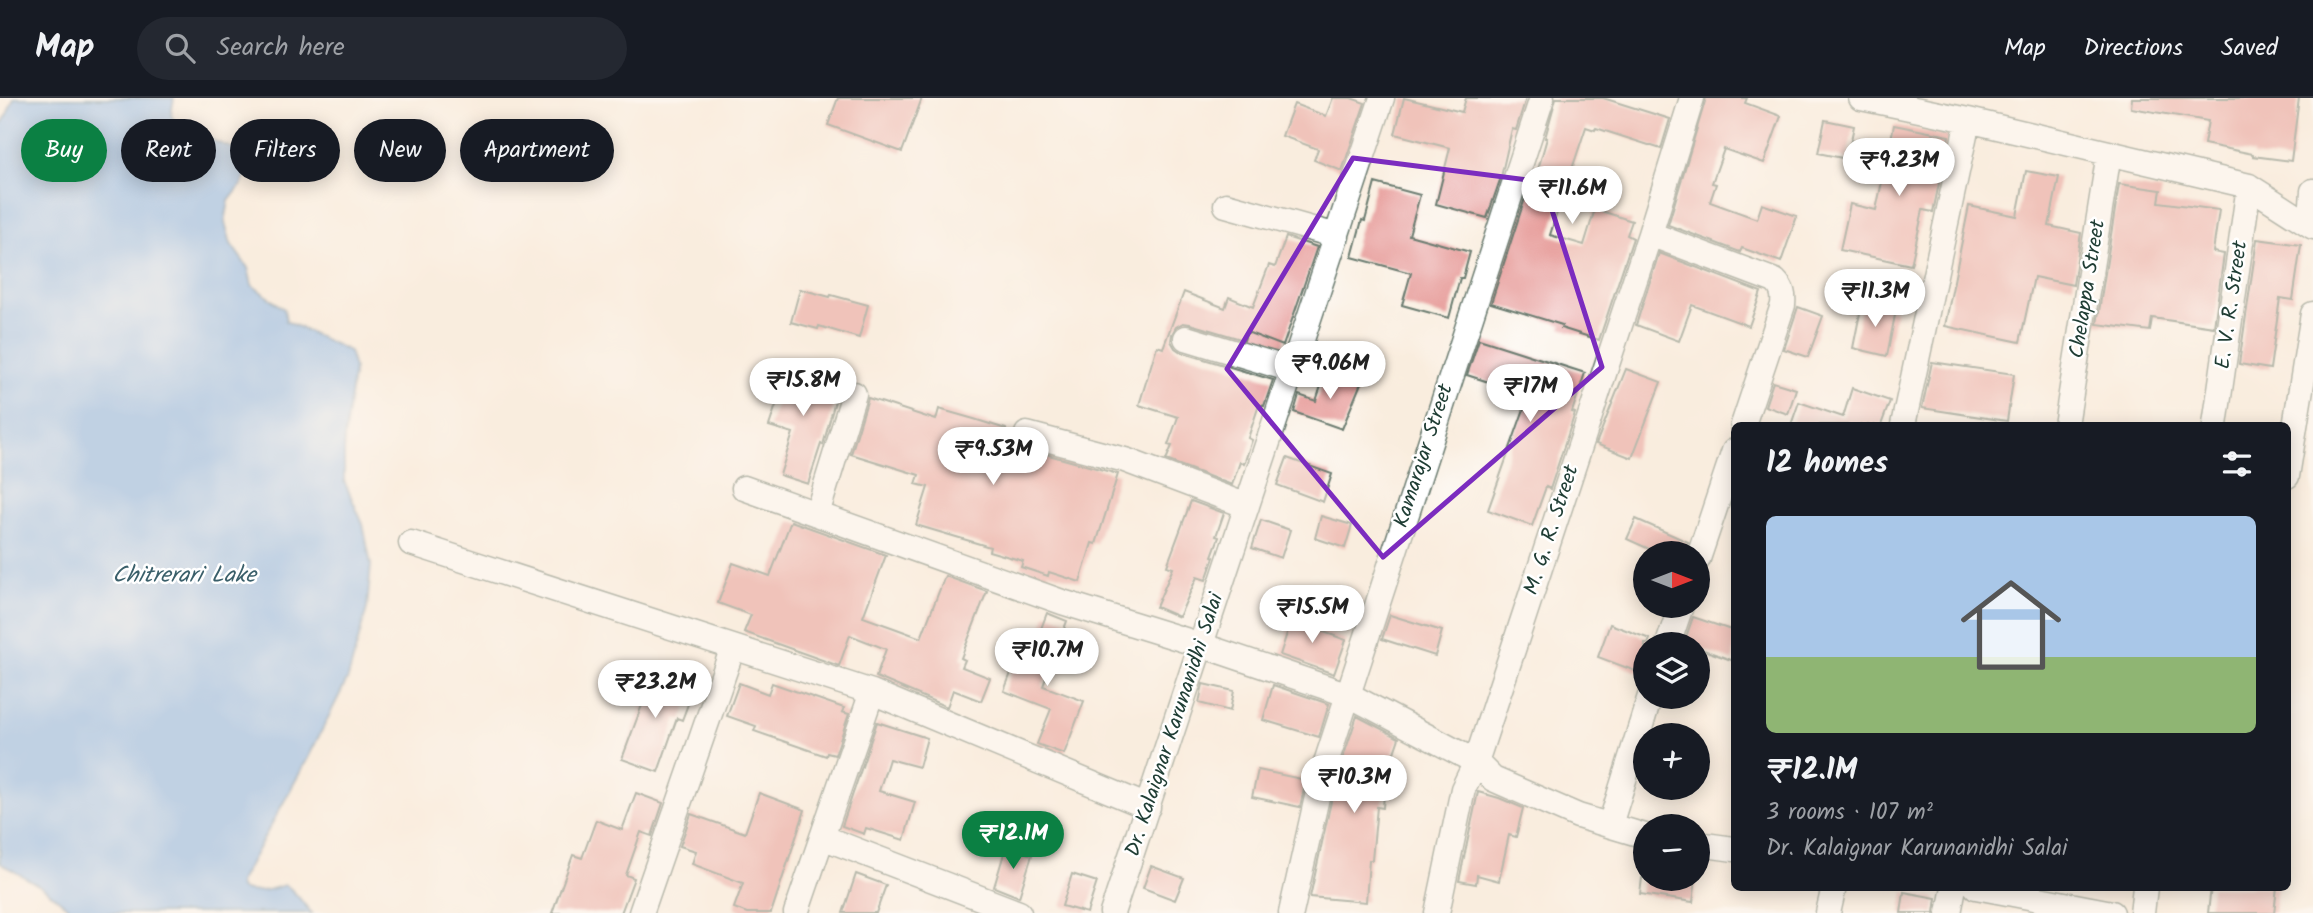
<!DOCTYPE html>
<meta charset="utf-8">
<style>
:root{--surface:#171b24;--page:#242831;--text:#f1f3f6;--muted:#9ea1a6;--line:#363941;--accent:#0b8043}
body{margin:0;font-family:Kalam,sans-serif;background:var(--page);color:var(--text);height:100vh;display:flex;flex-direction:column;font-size:26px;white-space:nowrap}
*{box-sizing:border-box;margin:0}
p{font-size:23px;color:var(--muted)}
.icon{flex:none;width:38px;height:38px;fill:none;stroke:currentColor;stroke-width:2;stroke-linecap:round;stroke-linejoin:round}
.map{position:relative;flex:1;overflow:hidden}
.drawer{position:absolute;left:1731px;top:324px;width:560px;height:469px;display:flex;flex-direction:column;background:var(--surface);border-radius:10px;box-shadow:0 4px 18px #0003}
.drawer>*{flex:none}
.hud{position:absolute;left:21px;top:21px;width:665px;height:63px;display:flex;gap:14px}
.needle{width:46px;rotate:90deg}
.tools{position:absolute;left:1633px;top:443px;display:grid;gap:14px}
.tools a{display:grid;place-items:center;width:77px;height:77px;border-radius:50%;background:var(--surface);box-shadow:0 4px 18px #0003;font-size:35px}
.price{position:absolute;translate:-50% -60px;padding:0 16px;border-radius:24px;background:#fff;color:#222;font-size:23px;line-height:46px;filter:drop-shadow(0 2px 4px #0008)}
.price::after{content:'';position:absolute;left:50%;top:42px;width:21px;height:16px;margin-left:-10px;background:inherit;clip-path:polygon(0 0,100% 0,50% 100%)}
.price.active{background:var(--accent);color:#fff}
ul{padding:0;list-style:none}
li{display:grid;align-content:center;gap:14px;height:371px;padding:0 35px}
li span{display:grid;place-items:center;height:217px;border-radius:10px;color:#555}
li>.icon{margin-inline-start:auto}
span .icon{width:126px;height:126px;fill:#fffc;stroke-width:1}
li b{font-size:30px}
h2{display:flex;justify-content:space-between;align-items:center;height:84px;padding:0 35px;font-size:30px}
.chip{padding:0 24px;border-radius:32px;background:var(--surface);box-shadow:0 4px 18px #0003;font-size:24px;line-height:63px}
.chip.active{background:var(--accent);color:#fff}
header{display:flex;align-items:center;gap:42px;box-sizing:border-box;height:98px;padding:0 35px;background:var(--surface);border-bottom:2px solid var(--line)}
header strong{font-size:33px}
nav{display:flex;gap:38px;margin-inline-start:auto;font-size:24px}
.search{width:490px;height:63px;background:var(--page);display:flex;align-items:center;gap:18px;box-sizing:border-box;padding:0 24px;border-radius:38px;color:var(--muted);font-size:26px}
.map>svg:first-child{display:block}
.water{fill:#7aafe8;stroke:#4c768e;stroke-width:2}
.building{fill:#e4918e}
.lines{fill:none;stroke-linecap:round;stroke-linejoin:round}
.minor-casing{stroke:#6b7b70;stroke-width:27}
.minor{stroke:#fff;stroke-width:24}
.marked{fill:none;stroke:#7b2cbf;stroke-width:5;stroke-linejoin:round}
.labels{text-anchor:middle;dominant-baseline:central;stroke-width:5;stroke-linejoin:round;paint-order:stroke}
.street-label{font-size:21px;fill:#1f3d34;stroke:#fff}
.water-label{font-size:23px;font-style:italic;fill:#3a5f6a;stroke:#fff}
</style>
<header>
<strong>Map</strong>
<div class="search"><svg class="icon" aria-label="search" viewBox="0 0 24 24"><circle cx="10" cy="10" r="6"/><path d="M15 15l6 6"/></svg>Search here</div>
<nav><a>Map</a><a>Directions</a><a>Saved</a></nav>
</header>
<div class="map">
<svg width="2313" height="815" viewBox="0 0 2313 815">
<rect width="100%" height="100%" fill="#fff"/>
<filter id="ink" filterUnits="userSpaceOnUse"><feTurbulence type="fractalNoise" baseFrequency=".0143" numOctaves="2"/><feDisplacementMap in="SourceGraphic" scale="14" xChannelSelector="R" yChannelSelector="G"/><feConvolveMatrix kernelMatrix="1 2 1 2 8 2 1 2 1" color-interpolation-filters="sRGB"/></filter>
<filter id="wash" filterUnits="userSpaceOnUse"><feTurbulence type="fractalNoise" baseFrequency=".00686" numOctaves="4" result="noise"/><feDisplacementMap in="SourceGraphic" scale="28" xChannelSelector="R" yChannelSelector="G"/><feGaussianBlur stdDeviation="1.57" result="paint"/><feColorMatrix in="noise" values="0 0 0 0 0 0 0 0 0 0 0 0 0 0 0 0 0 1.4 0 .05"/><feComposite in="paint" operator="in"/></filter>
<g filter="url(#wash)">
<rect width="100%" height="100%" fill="#f9edde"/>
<path class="water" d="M 14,0 L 174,0 L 171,17 L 179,29 L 242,54 L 249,69 L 242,86 L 229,103 L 225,124 L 231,146 L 248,170 L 252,187 L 284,211 L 286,223 L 349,253 L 354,270 L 344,341 L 344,383 L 363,426 L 371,467 L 367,510 L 348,580 L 308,660 L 239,785 L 240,791 C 255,797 271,791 285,787 C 296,793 303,806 312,815 L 76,815 L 45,791 L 0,765 L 0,27 L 4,23 Z"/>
<g id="blocks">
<path class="building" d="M 838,0 L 922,0 L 902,54 L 828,27 Z
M 1333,0 L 1351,0 L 1365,5 L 1342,73 L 1314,62 L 1318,51 L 1282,38 L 1294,6 L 1326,18 Z
M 1404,0 L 1462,14 L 1466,0 L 1526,0 L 1516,32 L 1512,31 L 1501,79 L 1487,120 L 1436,106 L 1450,50 L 1395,36 Z
M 1556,0 L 1603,0 L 1670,21 L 1661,51 L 1596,30 L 1595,32 L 1586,29 L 1569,80 L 1568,80 L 1550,137 L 1584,147 L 1595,111 L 1632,123 L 1627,137 L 1633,140 L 1599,242 L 1561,230 L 1562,227 L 1491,205 L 1529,88 L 1533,89 L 1547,40 L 1545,40 Z
M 1706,0 L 1747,0 L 1745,5 L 1781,18 L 1764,65 L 1724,51 L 1712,85 L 1716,86 L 1710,104 L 1757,121 L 1762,106 L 1797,118 L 1781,164 L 1742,150 L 1740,154 L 1668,127 Z
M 2132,0 L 2299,0 L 2291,63 L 2253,58 L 2253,56 L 2204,46 L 2208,23 L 2131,10 Z
M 1825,22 L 1854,28 L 1847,61 L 1818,55 Z
M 1894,27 L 1949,38 L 1933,114 L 1923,112 L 1911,167 L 1840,152 L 1850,106 L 1876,112 Z
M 2026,73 L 2059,79 L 2049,128 L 2081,135 L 2073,187 L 2034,179 L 2020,244 L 1945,228 L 1969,108 L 2017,118 Z
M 1375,85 L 1420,97 L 1409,137 L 1470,154 L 1463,180 L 1460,180 L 1449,220 L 1402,207 L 1411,175 L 1352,159 L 1362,122 L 1365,123 Z
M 2119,86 L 2161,92 L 2159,104 L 2219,112 L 2213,154 L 2224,156 L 2214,229 L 2152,220 L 2150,233 L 2097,226 Z
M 1286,139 L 1317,149 L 1283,248 L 1247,234 L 1244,242 L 1190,226 L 1183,225 L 1176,229 L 1172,236 L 1171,243 L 1175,250 L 1181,254 L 1273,282 L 1264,308 L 1259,307 L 1248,340 L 1252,342 L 1244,366 L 1240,364 L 1232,387 L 1166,362 L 1172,348 L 1168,347 L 1178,319 L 1139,307 L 1157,248 L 1163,250 L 1184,194 L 1225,210 L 1229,199 L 1253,209 L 1269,167 L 1275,169 Z
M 2257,141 L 2301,147 L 2293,202 L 2280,200 L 2270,271 L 2239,266 Z
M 1659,155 L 1761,194 L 1749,228 L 1692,207 L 1679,243 L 1636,227 Z
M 800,191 L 830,199 L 831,197 L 868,207 L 859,240 L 819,228 L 818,231 L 791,224 Z
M 1862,205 L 1896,212 L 1887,258 L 1853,250 Z
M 1798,209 L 1823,218 L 1808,259 L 1784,251 Z
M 1479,241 L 1585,275 L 1572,314 L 1575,315 L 1550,391 L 1546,389 L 1532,428 L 1488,412 L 1529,297 L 1467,277 Z
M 1932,264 L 2014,276 L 2007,323 L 1922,310 Z
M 780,266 L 840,285 L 823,347 L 821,346 L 808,386 L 780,377 L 793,335 L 769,328 L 780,295 L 772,292 Z
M 1626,271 L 1661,284 L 1632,360 L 1596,346 Z
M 1326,273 L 1361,285 L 1342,331 L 1294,314 L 1299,297 L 1316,303 Z
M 1773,284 L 1796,291 L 1788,316 L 1765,308 Z
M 1852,290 L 1890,303 L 1881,327 L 1791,327 L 1799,304 L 1843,319 Z
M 868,300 L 936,322 L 939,311 L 974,321 L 1006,331 L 1006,334 L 1013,336 L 1016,346 L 1023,350 L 1118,376 L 1096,446 L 1092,445 L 1080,484 L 1049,474 L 1048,478 L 1021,469 L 1023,463 L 989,453 L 990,449 L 916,427 L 928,389 L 916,386 L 919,377 L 851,356 Z
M 1287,360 L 1332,376 L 1323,404 L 1277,387 Z
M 1191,403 L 1224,415 L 1216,438 L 1219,439 L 1212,458 L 1214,459 L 1206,482 L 1197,479 L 1179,519 L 1156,509 L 1173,470 L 1167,468 Z
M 1321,418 L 1352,427 L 1345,450 L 1315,440 Z
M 1636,421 L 1688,444 L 1684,455 L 1658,455 L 1627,441 Z
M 1261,422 L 1290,432 L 1281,460 L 1252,450 Z
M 791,423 L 886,457 L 863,519 L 894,530 L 921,540 L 945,478 L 987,493 L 961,560 L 965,562 L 962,569 L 990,580 L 981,603 L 953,592 L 947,609 L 876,579 L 886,551 L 850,537 L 839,568 L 744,534 L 751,517 L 718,505 L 733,465 L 770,478 Z
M 1047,515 L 1067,523 L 1043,588 L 1084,603 L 1064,656 L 1037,646 L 1051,611 L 1004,593 L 1015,565 L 1026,570 Z
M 1293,517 L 1320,526 L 1318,532 L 1346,542 L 1334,576 L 1280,557 Z
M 1390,517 L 1442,533 L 1435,558 L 1382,541 Z
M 1693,519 L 1734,533 L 1734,563 L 1698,550 L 1698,546 L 1684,545 Z
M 1610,526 L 1650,541 L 1648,546 L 1645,546 L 1645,555 L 1638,574 L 1598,559 Z
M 642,574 L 693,593 L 682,622 L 677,620 L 658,674 L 622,661 L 642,607 L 632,603 Z
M 739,585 L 768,596 L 772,585 L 844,610 L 842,614 L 849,616 L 835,657 L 827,655 L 826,658 L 754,633 L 756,628 L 727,618 Z
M 1203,586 L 1234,593 L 1230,613 L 1199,605 Z
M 1273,587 L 1329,606 L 1319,639 L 1263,622 Z
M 1357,618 L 1399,640 L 1385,681 L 1383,710 L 1377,709 L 1372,762 L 1369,762 L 1366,804 L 1310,799 L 1336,681 Z
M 877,624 L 927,640 L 919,669 L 889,661 L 879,693 L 915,704 L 904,742 L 866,730 L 864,736 L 842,728 Z
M 1258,672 L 1306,682 L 1300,709 L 1252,699 Z
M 1478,694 L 1499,700 L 1523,710 L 1516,739 L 1509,737 L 1499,783 L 1477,777 L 1476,786 L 1459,783 Z
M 636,695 L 663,705 L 652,738 L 641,734 L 626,777 L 634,780 L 621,815 L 552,815 L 573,757 L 582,760 L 596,722 L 622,732 Z
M 759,695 L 805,712 L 771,815 L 747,815 L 734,810 L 743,785 L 692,766 L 696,753 L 680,748 L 691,716 L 745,735 Z
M 1006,749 L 1032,757 L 1019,799 L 994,789 Z
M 1151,768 L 1184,780 L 1175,802 L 1143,790 Z
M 856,776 L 886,787 L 876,815 L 843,815 Z
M 1072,776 L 1097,784 L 1087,815 L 1062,808 Z
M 1642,780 L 1696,780 L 1693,804 L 1640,796 Z
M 2211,789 L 2277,789 L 2274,815 L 2208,815 Z
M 1904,794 L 1936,800 L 1934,815 L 1901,815 Z"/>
</g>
</g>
<g filter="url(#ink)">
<use href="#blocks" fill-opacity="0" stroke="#6b7b70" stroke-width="2"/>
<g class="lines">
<defs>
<path id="minor" d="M 1861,0 L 1968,22 L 2249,88 L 2313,129
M 2312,106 L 2313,93
M 1226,107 L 1337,138
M 1650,136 L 1775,183 C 1783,191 1784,197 1783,207 L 1743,327
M 1186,240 L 1292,272
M 1903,327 L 1968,22
M 2066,327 L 2109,55
M 2215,327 L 2249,88
M 1027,336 L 1125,362 L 1247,408
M 2287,378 L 2313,216
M 744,390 L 1062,504 L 1201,547 L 1349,597 L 1476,664 L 1493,681 L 1578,718 L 1645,738
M 817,416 L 854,296
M 411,445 L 872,594 L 796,815
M 1698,461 L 1734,353
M 1668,546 L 1681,508
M 872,594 L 1148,709
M 1610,727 L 1650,598
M 822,739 L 1019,815
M 1698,746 L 1734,751
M 1976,789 L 2112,815
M 641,815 L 733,549
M 1112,815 L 1382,0
M 1291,815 L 1322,677 L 1542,0
M 1437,815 L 1463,691 L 1476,664 L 1650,136 L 1692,0
M 1828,815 L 1834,789
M 1949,815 L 1954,789
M 2142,815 L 2145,789"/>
</defs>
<use href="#minor" class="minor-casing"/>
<use href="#minor" class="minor"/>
</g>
</g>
<path d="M0 0H2313V815H0ZM 1353,60 L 1543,84 L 1602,269 L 1383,459 L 1227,271 Z" fill="#f9edde" fill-opacity=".55" fill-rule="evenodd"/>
<path class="marked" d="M 1353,60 L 1543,84 L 1602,269 L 1383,459 L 1227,271 Z"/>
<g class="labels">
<g class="street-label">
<text transform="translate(2088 191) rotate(-81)">Chelappa Street</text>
<text transform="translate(2232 207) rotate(-82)">E. V. R. Street</text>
<text transform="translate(1424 358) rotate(-72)">Kamarajar Street</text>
<text transform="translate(1552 432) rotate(-72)">M. G. R. Street</text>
<text transform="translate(1175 627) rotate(-72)">Dr. Kalaignar Karunanidhi Salai</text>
</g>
<g class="water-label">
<text x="184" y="478">Chitrerari Lake</text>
</g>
</g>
</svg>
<div class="tools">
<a><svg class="needle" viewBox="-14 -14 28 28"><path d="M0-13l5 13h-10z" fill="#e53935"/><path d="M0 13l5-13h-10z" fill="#9ea1a6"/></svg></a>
<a><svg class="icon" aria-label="layers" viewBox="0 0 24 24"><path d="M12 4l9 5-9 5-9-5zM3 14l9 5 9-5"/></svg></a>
<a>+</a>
<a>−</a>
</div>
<b class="price" style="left:1899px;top:100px">₹9.23M</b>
<b class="price" style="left:1572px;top:128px">₹11.6M</b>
<b class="price" style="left:1875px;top:231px">₹11.3M</b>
<b class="price" style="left:1330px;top:303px">₹9.06M</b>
<b class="price" style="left:803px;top:320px">₹15.8M</b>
<b class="price" style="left:1530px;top:326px">₹17M</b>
<b class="price" style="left:993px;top:389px">₹9.53M</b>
<b class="price" style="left:1312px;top:547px">₹15.5M</b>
<b class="price" style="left:1047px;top:590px">₹10.7M</b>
<b class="price" style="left:655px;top:622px">₹23.2M</b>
<b class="price" style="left:1354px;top:717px">₹10.3M</b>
<b class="price active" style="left:1013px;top:773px">₹12.1M</b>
<div class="hud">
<a class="chip active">Buy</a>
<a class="chip">Rent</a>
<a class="chip">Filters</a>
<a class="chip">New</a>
<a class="chip">Apartment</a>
</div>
<section class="drawer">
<h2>12 homes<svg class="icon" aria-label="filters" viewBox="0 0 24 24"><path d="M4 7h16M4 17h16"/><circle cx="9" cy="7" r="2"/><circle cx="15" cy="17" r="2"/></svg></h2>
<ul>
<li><span style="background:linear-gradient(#a9c7e8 65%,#8fb573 0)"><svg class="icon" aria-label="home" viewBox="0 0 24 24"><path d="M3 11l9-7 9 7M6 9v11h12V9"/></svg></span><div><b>₹12.1M</b><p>3 rooms · 107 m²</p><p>Dr. Kalaignar Karunanidhi Salai</p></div></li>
</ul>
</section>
</div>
